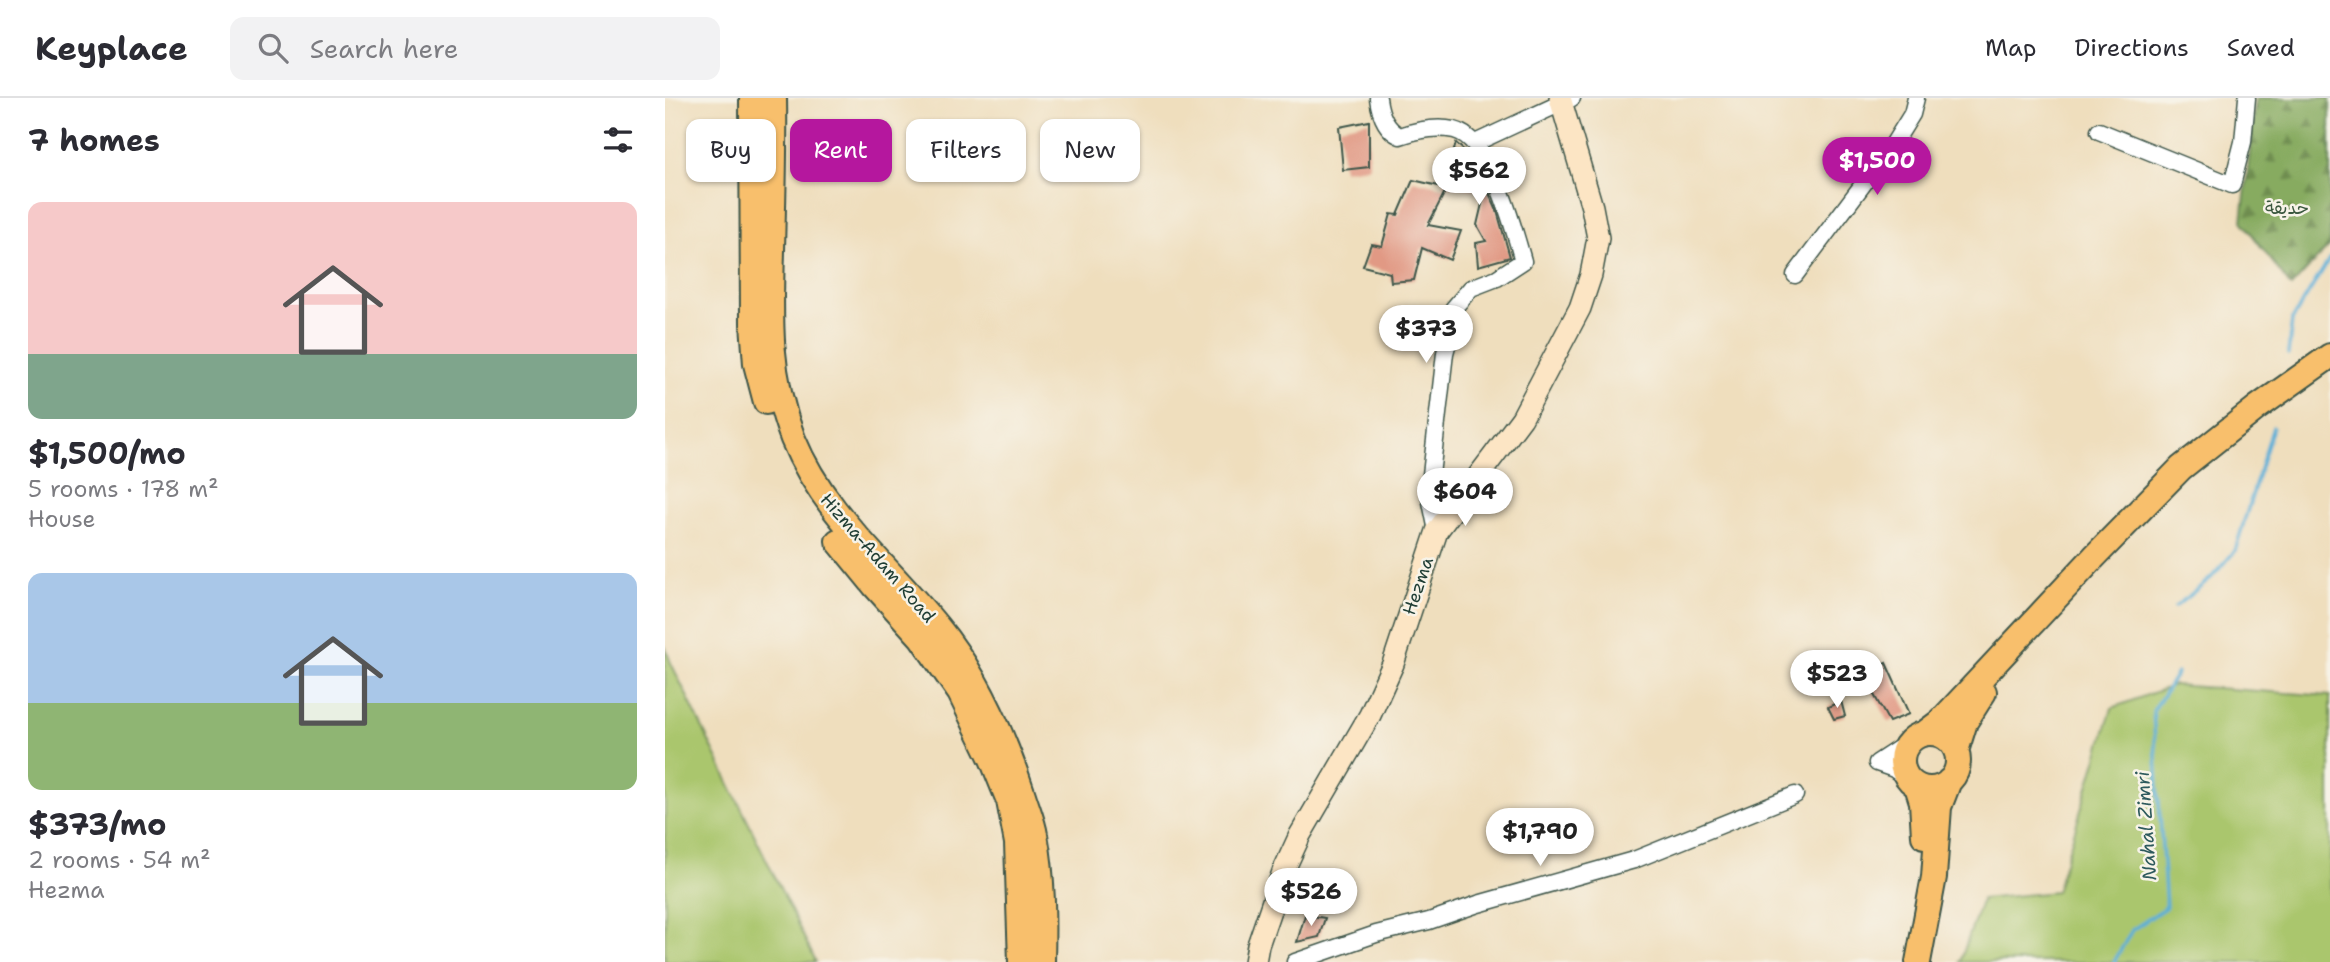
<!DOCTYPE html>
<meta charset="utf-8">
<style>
:root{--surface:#fff;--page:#f2f2f3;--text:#2b2b33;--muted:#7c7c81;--line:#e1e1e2;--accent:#b5179e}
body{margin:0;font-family:"Shantell Sans","Playpen Sans Arabic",sans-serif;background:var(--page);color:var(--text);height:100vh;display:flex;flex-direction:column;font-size:26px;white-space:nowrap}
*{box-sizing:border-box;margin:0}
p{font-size:23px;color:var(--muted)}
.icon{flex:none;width:38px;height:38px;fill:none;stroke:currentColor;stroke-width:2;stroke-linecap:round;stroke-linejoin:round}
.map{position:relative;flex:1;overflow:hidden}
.panel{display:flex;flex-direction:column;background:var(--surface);width:665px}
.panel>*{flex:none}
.guide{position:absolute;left:21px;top:21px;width:665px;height:63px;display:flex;gap:14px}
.price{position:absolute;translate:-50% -60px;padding:0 16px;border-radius:24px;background:#fff;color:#222;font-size:23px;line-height:46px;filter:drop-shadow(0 2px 4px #0008)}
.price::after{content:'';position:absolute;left:50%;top:42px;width:21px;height:16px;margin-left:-10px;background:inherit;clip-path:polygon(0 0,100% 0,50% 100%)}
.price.on{background:var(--accent);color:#fff}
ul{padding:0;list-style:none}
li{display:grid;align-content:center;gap:14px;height:371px;padding:0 28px}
li span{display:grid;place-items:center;height:217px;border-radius:14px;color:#555}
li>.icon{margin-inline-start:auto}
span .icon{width:126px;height:126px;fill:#fffc;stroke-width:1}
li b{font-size:30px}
h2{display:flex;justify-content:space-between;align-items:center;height:84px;padding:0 28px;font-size:30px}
.pill{padding:0 24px;border-radius:14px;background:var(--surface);box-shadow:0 2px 5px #0004;font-size:24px;line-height:63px}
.pill.on{background:var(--accent);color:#fff}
header{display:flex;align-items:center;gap:42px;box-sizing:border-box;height:98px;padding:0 35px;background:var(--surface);border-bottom:2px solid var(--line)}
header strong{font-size:33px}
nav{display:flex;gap:38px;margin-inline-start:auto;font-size:24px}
.search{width:490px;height:63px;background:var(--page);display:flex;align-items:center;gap:18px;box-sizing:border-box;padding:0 24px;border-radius:14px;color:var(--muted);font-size:26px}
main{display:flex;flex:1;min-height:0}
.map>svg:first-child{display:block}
.grass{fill:#aac66d;stroke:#648250;stroke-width:2}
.forest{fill:url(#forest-firs);stroke:#53744a;stroke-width:2}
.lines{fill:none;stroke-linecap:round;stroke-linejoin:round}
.stream{stroke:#5cafd7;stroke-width:3.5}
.building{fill:#e19984}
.street-casing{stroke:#3e5549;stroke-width:19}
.secondary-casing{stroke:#3e5549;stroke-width:24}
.primary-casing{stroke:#3e5549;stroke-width:28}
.street{stroke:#fff;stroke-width:16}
.secondary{stroke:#fce5c4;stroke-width:21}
.primary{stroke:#f8bf6c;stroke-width:24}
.labels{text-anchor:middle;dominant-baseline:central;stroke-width:5;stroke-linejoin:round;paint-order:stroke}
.park-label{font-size:18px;fill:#3b583f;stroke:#f7f3e8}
.street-label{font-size:18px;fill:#1f3d34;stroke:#f7f3e8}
.water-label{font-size:19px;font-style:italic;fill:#2e5a5d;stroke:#f7f3e8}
</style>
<header>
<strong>Keyplace</strong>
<div class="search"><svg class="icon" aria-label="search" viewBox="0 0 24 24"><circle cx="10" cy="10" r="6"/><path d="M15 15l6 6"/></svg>Search here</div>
<nav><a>Map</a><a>Directions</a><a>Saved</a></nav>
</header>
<main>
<section class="panel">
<h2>7 homes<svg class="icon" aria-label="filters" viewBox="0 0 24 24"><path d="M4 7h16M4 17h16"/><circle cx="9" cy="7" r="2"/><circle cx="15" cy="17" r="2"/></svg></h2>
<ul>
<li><span style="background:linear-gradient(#f6c9c9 70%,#7fa58c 0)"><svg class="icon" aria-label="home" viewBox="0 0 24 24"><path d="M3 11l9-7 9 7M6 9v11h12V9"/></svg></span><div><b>$1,500/mo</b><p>5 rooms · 178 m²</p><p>House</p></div></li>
<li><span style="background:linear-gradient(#a9c7e8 60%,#8fb573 0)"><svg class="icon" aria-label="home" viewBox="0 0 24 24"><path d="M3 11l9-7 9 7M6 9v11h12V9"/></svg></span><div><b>$373/mo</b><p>2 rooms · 54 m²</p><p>Hezma</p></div></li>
</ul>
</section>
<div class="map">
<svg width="1665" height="864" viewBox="0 0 1665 864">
<defs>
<pattern id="forest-firs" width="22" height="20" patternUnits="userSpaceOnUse" patternTransform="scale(1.75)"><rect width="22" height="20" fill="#87ab60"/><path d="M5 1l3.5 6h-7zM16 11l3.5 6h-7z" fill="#6e8c50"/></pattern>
</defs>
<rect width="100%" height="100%" fill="#f7f3e8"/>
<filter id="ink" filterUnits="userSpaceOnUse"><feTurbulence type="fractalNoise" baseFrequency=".0143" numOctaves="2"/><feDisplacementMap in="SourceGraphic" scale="14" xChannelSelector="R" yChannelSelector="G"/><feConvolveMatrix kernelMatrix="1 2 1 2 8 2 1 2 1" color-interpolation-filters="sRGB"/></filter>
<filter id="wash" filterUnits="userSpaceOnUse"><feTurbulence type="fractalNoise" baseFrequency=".00686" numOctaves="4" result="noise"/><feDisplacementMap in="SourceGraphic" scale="28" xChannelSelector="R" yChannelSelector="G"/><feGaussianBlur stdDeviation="1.57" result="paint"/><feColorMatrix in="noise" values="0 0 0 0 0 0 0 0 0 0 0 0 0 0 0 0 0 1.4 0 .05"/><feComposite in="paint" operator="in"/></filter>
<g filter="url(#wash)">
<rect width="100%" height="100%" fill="#efdebd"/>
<path class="grass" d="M 0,548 L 6,565 L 151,864 L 0,864 Z
M 1509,587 L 1665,598 L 1665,864 L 1295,864 L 1317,801 L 1391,794 L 1447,610 Z"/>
<path class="forest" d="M 1591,0 L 1665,0 L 1665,147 L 1626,189 L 1577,123 Z"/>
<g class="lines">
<path class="stream" d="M 1623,256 L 1627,222 L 1665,160
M 1510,509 L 1546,480 L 1570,453 L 1608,329
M 1449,864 L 1467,832 L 1501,809 L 1488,613 L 1512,575"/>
</g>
<g id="blocks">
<path class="building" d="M 704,23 L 704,69 L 678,72 L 674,29 Z
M 791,45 L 805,58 L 815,74 L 832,113 L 845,159 L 813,168 L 811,145 L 821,143 L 812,127 L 820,93 L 779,87 Z
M 748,82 L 782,90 L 763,127 L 796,133 L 785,162 L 757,150 L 749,182 L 726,184 L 725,175 L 698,168 L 706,146 L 717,148 L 726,116 L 733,117 Z
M 1221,565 L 1244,616 L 1224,624 L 1198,577 Z
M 1176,603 L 1180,618 L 1169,621 L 1163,609 Z
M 640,817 L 660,820 L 654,839 L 632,844 Z"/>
</g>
</g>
<g filter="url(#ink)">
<use href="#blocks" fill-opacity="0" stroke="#3e5549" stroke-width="2"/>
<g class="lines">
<defs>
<path id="street" d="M 713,0 C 715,16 720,31 735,38 C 752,32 770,28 789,32 C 825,40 849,131 858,163 L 832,180 L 806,190 L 788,211 L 787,230 L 780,255 L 764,394 L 772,433
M 1434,33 L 1567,87 L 1578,44 L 1582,0
M 810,45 L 907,0
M 1130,177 L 1229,45 L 1247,16 L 1251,0
M 1212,665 L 1229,671 L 1244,682
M 1212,665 L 1241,646
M 630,864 L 711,836 L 764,823 L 813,806 L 969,762 L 1130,697"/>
<path id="secondary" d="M 590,864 L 593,847 L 618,774 L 635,737 L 705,617 L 728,566 L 772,433 L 857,320 L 915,210 L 926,177 L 933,140 L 927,109 L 895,0"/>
<path id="primary" d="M 87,0 L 88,225 L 91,266 L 101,304
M 109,0 C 110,51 108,102 107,153 C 105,221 103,276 128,341 C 161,422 231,473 282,541 C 317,588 340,642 358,697 C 362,710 368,724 370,737 C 378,779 378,822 377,864
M 173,443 L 209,487 L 256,539 L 295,595 L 327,661 L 344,703 L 352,745 L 356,864
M1237 663a28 28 0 1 1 56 0a28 28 0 1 1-56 0Z
M 1260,635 L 1276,623 L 1430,458 L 1516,370 L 1593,309 L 1665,258
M 1291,653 L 1300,624 L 1319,594
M 1252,688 L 1257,704 L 1259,738
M 1253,864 L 1269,779 L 1274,709 L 1284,683"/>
</defs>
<use href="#street" class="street-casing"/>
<use href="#secondary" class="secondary-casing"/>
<use href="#primary" class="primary-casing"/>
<use href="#street" class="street"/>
<use href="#secondary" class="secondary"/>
<use href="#primary" class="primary"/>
</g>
</g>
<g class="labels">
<g class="park-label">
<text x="1622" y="110">حديقة</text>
</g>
<g class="street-label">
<text transform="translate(213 460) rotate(49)">Hizma-Adam Road</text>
<text transform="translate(753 488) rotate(-71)">Hezma</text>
</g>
<g class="water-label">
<text transform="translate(1481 728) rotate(-94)">Nahal Zimri</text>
</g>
</g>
</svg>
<b class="price on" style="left:1212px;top:99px">$1,500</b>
<b class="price" style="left:814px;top:109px">$562</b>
<b class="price" style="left:761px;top:267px">$373</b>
<b class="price" style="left:800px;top:430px">$604</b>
<b class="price" style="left:1172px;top:612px">$523</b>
<b class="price" style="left:875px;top:770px">$1,790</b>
<b class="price" style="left:646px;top:830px">$526</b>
<div class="guide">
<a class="pill">Buy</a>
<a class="pill on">Rent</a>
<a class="pill">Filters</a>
<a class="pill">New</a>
</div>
</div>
</main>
